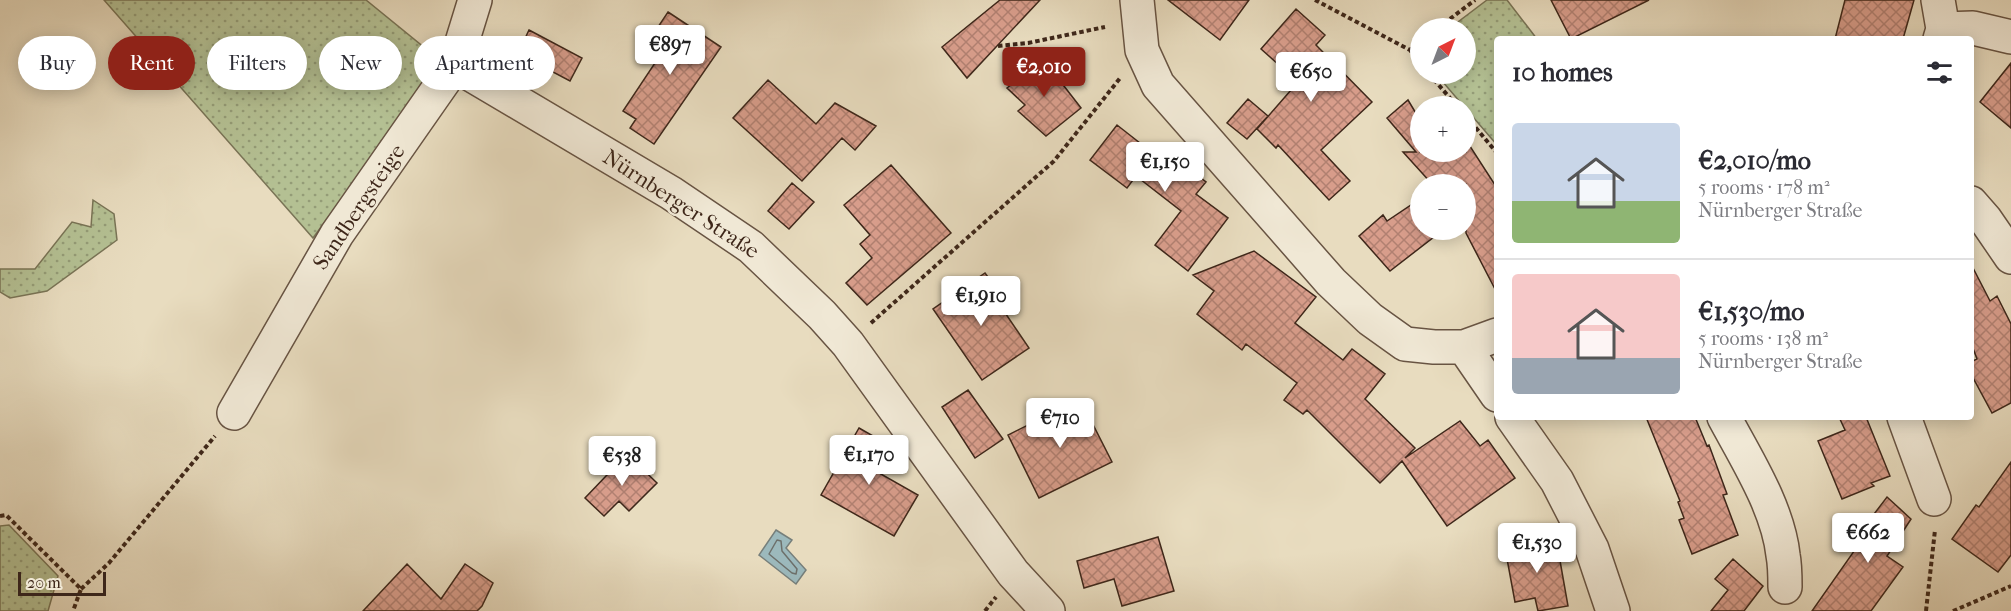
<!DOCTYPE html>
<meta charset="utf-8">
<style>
:root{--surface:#fff;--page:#f7f7f7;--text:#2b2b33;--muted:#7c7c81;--line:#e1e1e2;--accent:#8f2418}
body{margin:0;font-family:"IM FELL French Canon",serif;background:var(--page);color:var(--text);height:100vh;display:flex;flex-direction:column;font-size:22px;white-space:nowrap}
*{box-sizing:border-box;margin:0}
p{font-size:20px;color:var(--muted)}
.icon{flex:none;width:33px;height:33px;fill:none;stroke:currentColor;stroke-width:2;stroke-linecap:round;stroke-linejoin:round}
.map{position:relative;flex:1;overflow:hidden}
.details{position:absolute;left:1494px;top:36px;width:480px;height:384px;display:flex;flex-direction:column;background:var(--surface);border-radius:6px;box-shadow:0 3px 15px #0003}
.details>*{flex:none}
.guide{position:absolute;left:18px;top:36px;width:570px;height:54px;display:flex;gap:12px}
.needle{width:39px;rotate:42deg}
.tools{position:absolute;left:1410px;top:18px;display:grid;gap:12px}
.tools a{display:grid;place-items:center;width:66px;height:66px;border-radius:50%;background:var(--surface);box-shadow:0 3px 15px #0003;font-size:30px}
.scale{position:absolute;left:18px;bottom:15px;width:88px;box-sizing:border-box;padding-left:6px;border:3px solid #3e271a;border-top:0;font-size:16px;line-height:21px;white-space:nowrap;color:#3e271a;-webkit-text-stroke:4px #f0e8d5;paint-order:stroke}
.price{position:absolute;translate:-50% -51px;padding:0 14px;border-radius:6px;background:#fff;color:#222;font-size:20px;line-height:39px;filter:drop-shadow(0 2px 3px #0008)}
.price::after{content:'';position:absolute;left:50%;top:36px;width:18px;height:14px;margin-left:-9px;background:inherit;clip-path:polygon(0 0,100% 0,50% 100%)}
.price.active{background:var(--accent);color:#fff}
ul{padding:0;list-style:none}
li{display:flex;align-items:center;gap:18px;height:150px;padding:0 18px}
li+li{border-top:2px solid var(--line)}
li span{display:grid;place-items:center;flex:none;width:168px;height:120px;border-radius:6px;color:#555}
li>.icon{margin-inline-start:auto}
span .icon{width:72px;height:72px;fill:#fffc;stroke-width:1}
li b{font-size:26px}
h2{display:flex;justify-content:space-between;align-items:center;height:72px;padding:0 18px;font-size:26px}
.chip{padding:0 21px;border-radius:27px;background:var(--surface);box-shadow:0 3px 15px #0003;font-size:21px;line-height:54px}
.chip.active{background:var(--accent);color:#fff}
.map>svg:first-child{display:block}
.green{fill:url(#green-dots);stroke:#797456;stroke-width:1.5}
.water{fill:#9cb9bc;stroke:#767f7b;stroke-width:1.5}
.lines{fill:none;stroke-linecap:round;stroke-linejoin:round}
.shore{stroke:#6d706b;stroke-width:1.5}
.building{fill:url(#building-cross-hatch);stroke:#3e271a;stroke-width:1.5}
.minor-casing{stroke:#685443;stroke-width:36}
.path{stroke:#3e271a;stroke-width:4;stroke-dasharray:4.5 3;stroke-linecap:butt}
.minor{stroke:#f0e8d5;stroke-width:33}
.labels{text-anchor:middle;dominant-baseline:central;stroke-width:5;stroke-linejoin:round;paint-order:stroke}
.street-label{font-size:22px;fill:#3e271a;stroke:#f0e8d5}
</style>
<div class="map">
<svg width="2011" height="611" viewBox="0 0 2011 611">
<defs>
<pattern id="green-dots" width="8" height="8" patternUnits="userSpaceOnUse" patternTransform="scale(1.5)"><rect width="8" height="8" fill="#b4c093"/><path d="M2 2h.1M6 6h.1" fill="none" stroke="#949c77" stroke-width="1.8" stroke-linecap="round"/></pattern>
<pattern id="building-cross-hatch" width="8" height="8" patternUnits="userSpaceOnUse" patternTransform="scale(1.5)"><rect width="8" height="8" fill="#d89d8b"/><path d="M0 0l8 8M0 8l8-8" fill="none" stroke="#b18071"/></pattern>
</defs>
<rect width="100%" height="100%" fill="#e8dcbf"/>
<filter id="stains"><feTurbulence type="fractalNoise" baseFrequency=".00333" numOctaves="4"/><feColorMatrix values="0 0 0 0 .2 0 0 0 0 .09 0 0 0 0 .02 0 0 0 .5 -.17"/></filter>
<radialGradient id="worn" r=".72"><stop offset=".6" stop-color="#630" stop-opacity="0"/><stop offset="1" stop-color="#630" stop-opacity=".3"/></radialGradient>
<path class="green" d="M 104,0 L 366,0 L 442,62 L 313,238 Z
M 1487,0 L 1507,0 L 1537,39 L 1497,39 L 1497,145 L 1436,74 L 1466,74 L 1466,28 L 1450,28 Z
M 93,200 L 114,214 L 117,240 L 47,291 L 10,298 L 0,292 L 0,269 L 35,269 L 72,222 L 91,227 Z
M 9,525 L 58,576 L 48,611 L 0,611 L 0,526 Z"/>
<path class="water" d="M 776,530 L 792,540 L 786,548 L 806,570 L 796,584 L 759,555 Z"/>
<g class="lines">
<path class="shore" d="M 777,540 L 781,541 L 782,551 L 797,569 L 796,574 L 792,573 L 769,554 Z"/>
</g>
<path class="building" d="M 1000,0 L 1040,0 L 967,78 L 942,47 Z
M 1168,0 L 1249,0 L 1220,40 Z
M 1551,0 L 1649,0 L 1571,39 Z
M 1845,0 L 1914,0 L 1903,39 L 1835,39 Z
M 1296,9 L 1325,35 L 1316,45 L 1372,102 L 1321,150 L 1350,181 L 1329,200 L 1278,145 L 1276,148 L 1257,129 L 1298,82 L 1261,49 Z
M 668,12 L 721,47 L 654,144 L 630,128 L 636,119 L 623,111 L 659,57 L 653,53 L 661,42 L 652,36 Z
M 529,30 L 582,58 L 570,81 L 538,64 L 533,74 L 513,64 Z
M 1043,59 L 1081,108 L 1046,136 L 1018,111 L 1025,105 L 1007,88 Z
M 2011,63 L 2011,128 L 1980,102 Z
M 768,80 L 816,124 L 835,103 L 876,126 L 855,150 L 842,138 L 802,181 L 733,118 Z
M 1248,99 L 1268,116 L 1247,139 L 1227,123 Z
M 1408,100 L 1420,120 L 1420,152 L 1466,152 L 1466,140 L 1497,188 L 1497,293 L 1466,233 L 1466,184 L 1432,184 L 1403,152 L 1416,152 L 1387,118 Z
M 1117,125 L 1154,154 L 1159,147 L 1206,182 L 1196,194 L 1228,218 L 1188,271 L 1155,245 L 1181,211 L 1136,176 L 1127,188 L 1090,160 Z
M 891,165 L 951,233 L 867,305 L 846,283 L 872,258 L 860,244 L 870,235 L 844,205 Z
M 792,183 L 814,202 L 789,229 L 768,211 Z
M 1420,199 L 1420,230 L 1443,230 L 1390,271 L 1359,236 L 1383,215 L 1387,221 Z
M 1254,251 L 1316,297 L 1295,323 L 1343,360 L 1352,349 L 1385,374 L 1365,399 L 1415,448 L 1405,458 L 1460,421 L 1480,446 L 1488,440 L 1515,478 L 1447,526 L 1402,461 L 1380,483 L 1307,410 L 1303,414 L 1284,400 L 1297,383 L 1246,344 L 1242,350 L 1197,314 L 1214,291 L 1193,275 Z
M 1971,264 L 1990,301 L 1997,296 L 2011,324 L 2011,403 L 1992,413 L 1971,374 L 1971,362 L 1977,359 L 1971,343 Z
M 985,273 L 1001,295 L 995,298 L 1029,348 L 982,380 L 933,309 Z
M 968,390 L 1003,439 L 975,458 L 942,407 Z
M 1080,399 L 1112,462 L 1039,498 L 1008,435 Z
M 1646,417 L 1695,417 L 1707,446 L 1709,445 L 1727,494 L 1723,495 L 1738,535 L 1692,554 L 1679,520 L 1684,518 L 1678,502 L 1680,501 Z
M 1839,417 L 1866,417 L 1890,476 L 1871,483 L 1874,486 L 1842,499 L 1818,441 L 1845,430 Z
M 859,428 L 887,444 L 872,469 L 918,495 L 894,536 L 821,495 Z
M 627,454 L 657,483 L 629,511 L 619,501 L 604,516 L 585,498 Z
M 2011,462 L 2011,555 L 1998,572 L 1952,539 L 1976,505 L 1979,507 Z
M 1887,497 L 1911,519 L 1887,556 L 1903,567 L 1871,611 L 1812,611 L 1857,547 L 1852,543 Z
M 1158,537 L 1174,591 L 1122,606 L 1114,579 L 1084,588 L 1077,561 Z
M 1556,538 L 1568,606 L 1538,611 L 1535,598 L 1515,602 L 1505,548 Z
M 1733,559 L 1763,586 L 1744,611 L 1711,611 L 1728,590 L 1715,579 Z
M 407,564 L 441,599 L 465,564 L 493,583 L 482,606 L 477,611 L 363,611 Z"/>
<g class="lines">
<defs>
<path id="minor" d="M 1137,0 L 1142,50 L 1158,85 L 1331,282 L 1370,319 L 1405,344 L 1434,347 L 1464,347 L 1497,335
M 1938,0 L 1943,29 L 1940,39
M 1943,29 L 1973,28 L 2011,37
M 455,65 L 671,193 L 751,247 L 822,315 L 848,344 L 1013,573 L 1048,611
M 1971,203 L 1985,219 L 2011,257
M 1464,347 L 1497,395
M 234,413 L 337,234 L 455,65 L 475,0
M 1512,417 L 1557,481 L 1592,549 L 1613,611
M 1724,417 C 1746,458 1778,508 1783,555 C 1785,565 1785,577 1785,587
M 1904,417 L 1934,499"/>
</defs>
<use href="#minor" class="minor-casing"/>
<path class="path" d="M 1315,0 L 1410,50 L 1420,63
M 1438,28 L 1475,0
M 998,46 L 1028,43 L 1105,27
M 1410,50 L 1420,42
M 1429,74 L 1457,106
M 1466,116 L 1497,153
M 871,323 L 1054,161 L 1121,77
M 0,516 L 6,515 L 81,589 L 73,611
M 81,589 L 109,563 L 215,436
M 985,611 L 996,597
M 1926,611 L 1935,530
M 1953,611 L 2011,586"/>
<use href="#minor" class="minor"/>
</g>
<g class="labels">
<g class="street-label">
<text transform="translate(681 204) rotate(33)">Nürnberger Straße</text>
<text transform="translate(359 207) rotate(-56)">Sandbergsteige</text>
</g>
</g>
<rect width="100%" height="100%" filter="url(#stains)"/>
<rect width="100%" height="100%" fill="url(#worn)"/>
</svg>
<div class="tools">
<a><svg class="needle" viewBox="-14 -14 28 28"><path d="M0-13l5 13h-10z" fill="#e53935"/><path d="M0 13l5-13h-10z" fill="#7c7c81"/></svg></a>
<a>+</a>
<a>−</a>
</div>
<div class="scale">20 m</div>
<b class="price" style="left:670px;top:76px">€897</b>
<b class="price active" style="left:1044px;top:98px">€2,010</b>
<b class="price" style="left:1311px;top:103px">€650</b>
<b class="price" style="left:1165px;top:193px">€1,150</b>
<b class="price" style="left:981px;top:327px">€1,910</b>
<b class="price" style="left:1060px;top:449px">€710</b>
<b class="price" style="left:869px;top:486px">€1,170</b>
<b class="price" style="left:622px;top:487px">€538</b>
<b class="price" style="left:1868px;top:564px">€662</b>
<b class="price" style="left:1537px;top:574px">€1,530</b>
<div class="guide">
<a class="chip">Buy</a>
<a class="chip active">Rent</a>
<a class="chip">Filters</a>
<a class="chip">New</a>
<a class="chip">Apartment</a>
</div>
<section class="details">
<h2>10 homes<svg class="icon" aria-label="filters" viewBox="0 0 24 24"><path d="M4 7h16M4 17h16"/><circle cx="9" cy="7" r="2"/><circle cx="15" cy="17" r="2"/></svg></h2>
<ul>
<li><span style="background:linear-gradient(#c9d6e8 65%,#8fb573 0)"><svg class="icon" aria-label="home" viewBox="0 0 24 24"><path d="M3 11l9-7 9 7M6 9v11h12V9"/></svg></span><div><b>€2,010/mo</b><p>5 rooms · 178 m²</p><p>Nürnberger Straße</p></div></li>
<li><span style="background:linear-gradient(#f6c9c9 70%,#9aa5b1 0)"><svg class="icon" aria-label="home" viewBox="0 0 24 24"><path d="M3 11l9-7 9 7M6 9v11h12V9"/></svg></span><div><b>€1,530/mo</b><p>5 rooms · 138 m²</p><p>Nürnberger Straße</p></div></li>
</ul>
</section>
</div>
